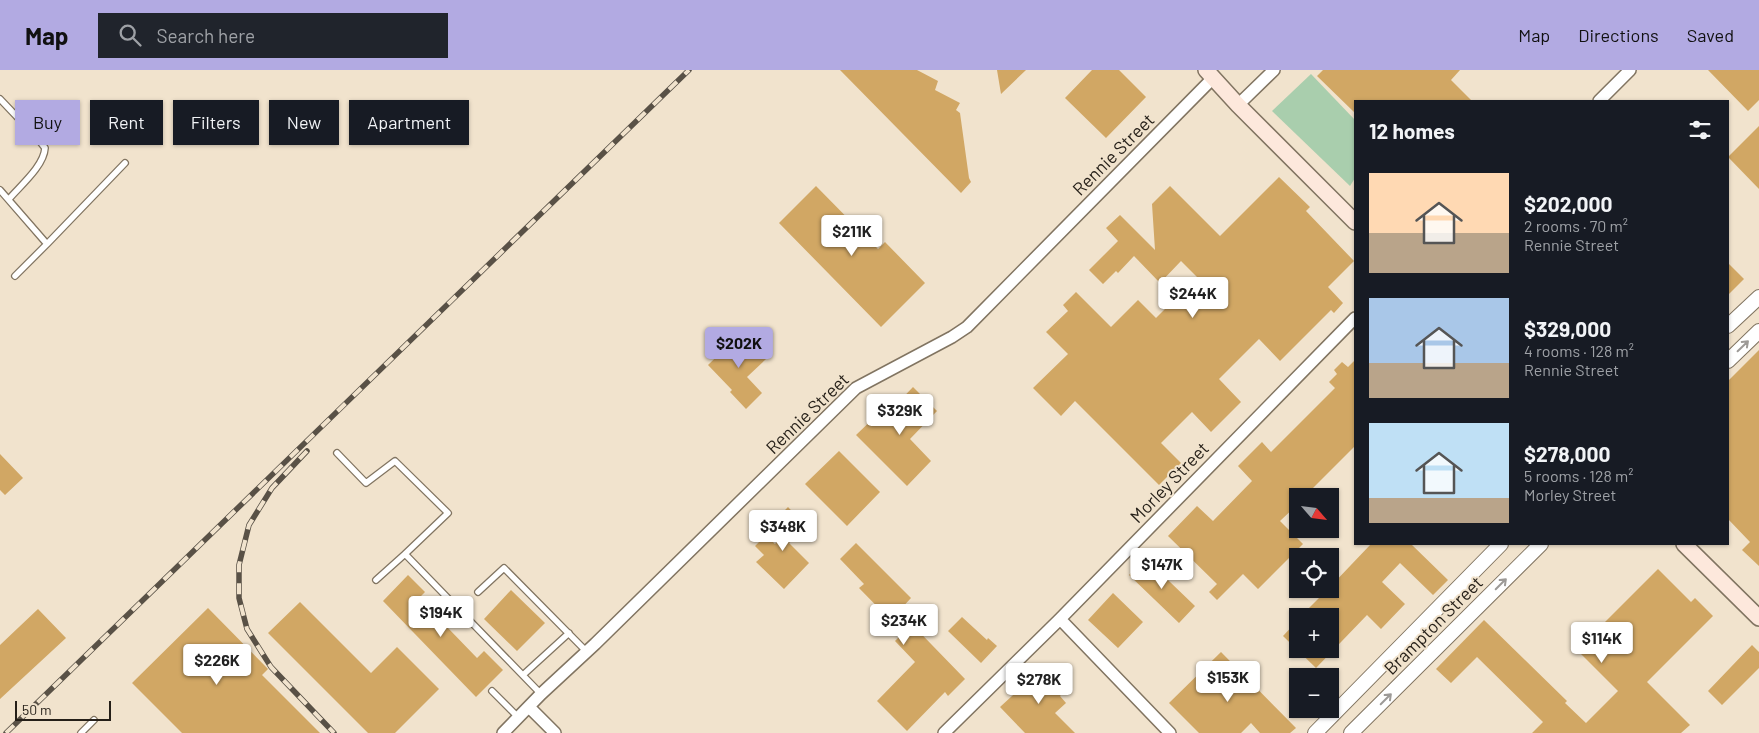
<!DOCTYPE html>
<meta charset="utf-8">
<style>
:root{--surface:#171b24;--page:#20242c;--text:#f1f3f6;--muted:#9ea1a6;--accent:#b2aae2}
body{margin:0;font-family:Barlow,sans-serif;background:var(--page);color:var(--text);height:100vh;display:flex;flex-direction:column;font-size:19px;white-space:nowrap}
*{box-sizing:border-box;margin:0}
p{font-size:16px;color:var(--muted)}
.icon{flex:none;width:28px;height:28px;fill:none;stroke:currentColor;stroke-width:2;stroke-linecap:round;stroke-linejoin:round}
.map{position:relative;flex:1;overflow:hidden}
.drawer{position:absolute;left:1354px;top:30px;width:375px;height:445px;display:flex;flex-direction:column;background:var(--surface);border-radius:0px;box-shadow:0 1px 4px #0004}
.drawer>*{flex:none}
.top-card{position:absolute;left:15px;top:30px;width:475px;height:45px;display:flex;gap:10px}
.needle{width:32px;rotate:118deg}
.tools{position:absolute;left:1289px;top:418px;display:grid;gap:10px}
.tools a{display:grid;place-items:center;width:50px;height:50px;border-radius:0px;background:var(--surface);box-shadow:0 1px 4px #0004;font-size:25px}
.scale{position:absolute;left:15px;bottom:12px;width:96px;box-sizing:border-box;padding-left:5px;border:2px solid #251f18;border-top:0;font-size:14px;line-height:18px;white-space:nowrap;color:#251f18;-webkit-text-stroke:4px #f1e3cd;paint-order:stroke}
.price{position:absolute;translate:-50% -42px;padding:0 11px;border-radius:5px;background:#fff;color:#222;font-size:16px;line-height:32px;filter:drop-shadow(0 1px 2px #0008)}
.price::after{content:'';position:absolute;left:50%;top:30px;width:15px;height:11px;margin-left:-8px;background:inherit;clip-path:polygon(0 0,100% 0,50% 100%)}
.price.current{background:var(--accent);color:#111}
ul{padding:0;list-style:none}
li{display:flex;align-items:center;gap:15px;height:125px;padding:0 15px}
li span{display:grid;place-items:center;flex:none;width:140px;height:100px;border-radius:0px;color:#555}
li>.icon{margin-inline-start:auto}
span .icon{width:60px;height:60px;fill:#fffc;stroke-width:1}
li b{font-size:21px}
h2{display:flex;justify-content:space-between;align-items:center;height:60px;padding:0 15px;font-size:21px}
.pill{padding:0 18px;border-radius:0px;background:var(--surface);box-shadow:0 1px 4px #0004;font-size:18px;line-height:45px}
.pill.current{background:var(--accent);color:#111}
header{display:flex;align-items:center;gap:30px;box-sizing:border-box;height:70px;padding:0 25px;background:var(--accent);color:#111}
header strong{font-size:24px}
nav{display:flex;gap:28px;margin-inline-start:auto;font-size:18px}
.search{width:350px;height:45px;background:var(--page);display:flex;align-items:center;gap:12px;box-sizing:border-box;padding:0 18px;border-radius:0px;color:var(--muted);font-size:19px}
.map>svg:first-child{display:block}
.green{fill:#a9cead}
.building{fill:#d1a764}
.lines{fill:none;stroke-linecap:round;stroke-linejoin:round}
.service-casing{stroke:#817461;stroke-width:8}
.minor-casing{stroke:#817461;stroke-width:14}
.tertiary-casing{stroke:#817461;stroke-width:16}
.secondary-casing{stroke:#817461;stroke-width:18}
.service{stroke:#fff;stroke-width:5.5}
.minor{stroke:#fff;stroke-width:11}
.tertiary{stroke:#fff;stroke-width:14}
.secondary{stroke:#fde8dc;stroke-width:15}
.rail-casing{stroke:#595146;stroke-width:5.5}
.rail{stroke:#f1e3cd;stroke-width:4;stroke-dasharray:11;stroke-linecap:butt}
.oneway{stroke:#9d9a97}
.labels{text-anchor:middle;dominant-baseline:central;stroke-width:4;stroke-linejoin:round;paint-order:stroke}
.street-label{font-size:18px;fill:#251f18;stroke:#f1e3cd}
</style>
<header>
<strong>Map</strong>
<div class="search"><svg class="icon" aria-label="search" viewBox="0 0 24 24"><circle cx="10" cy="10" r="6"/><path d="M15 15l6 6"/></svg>Search here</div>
<nav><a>Map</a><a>Directions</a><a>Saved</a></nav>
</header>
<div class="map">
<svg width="1759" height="663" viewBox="0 0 1759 663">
<rect width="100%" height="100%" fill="#f1e3cd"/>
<path class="green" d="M 1311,4 L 1355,50 L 1355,108 L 1350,116 L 1272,41 Z"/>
<path class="building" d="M 840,0 L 917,0 L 938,11 L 935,20 L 960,33 L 956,40 L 960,43 L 969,108 L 971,112 L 961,123 Z
M 997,0 L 1026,0 L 1001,24 Z
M 1092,0 L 1119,0 L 1146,27 L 1106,68 L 1065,28 Z
M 1323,0 L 1460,0 L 1451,10 L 1472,31 L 1355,31 L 1355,43 L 1317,6 Z
M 1708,0 L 1759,0 L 1759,30 L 1748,41 Z
M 1759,56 L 1759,119 L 1728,87 Z
M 1279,107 L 1310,137 L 1306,141 L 1354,191 L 1328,217 L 1343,233 L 1334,243 L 1331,240 L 1280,291 L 1259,269 L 1219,309 L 1241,332 L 1211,362 L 1192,342 L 1161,373 L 1181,393 L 1159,415 L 1075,331 L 1061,346 L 1033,318 L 1068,284 L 1046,262 L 1068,241 L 1063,235 L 1076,222 L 1111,257 L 1138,230 L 1156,248 L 1197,207 L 1181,191 L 1160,213 L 1134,186 L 1118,203 L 1116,201 L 1103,214 L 1089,200 L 1118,171 L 1106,158 L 1120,145 L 1155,180 L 1152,134 L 1170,116 L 1220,166 Z
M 816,116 L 878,179 L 885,172 L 925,213 L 881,257 L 779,153 Z
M 1728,193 L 1744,209 L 1728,225 Z
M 741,263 L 766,289 L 747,307 L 762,323 L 746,339 L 730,322 L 732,320 L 708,295 Z
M 1759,280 L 1759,496 L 1742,480 L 1750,472 L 1728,449 L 1728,311 Z
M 1355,290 L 1355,376 L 1305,426 L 1298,426 L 1298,434 L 1280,451 L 1303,474 L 1258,519 L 1243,504 L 1217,530 L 1209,522 L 1217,514 L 1168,466 L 1197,436 L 1213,451 L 1252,411 L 1238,396 L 1262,372 L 1271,382 L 1335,318 L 1329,312 L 1337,304 L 1334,300 L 1342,292 L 1348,297 Z
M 913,317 L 937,341 L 910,369 L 931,391 L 907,416 L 856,365 L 881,341 L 886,345 Z
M 839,381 L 880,422 L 847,456 L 805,414 Z
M 0,384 L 23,408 L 5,425 L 0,420 Z
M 788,437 L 807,457 L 789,473 L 809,493 L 784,519 L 756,492 L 764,485 L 755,476 L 766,465 L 775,474 L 789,459 L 778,447 Z
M 856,473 L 911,528 L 899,541 L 965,609 L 948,626 L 945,622 L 907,661 L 877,631 L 915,592 L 895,571 L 903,563 L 859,518 L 864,514 L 840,489 Z
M 1371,474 L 1411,474 L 1448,510 L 1433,525 L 1400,493 L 1382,512 L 1405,534 L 1381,559 L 1367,545 L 1316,598 L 1283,566 L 1298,550 L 1298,579 L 1330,579 L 1330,546 L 1301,546 L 1328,519 L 1330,519 L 1330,517 Z
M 1145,488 L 1195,536 L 1179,553 L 1129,505 Z
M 1658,499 L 1691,532 L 1695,528 L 1713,546 L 1647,612 L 1690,655 L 1681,663 L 1532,663 L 1543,652 L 1477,587 L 1451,613 L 1436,599 L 1484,550 L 1567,631 L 1565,633 L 1586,653 L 1618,621 L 1577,580 Z
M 408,505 L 425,522 L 419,528 L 477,588 L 484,581 L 503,600 L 476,627 L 383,531 Z
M 511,520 L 545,553 L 517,581 L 484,549 Z
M 1113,523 L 1143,552 L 1118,578 L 1088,550 Z
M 300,532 L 371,603 L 397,577 L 439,619 L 395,663 L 368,663 L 268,563 Z
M 208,538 L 268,599 L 262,605 L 320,663 L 182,663 L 132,613 Z
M 38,539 L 66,568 L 0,629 L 0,575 Z
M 962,547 L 987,570 L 988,568 L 997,576 L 981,593 L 948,561 Z
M 1752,575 L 1759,582 L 1759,598 L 1722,635 L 1708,621 Z
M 1221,582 L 1296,658 L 1290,663 L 1260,663 L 1251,653 L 1241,663 L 1199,663 L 1169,633 Z
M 1052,595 L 1067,610 L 1060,617 L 1064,621 L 1060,626 L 1066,633 L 1055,643 L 1075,663 L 1025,663 L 1000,637 L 1026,613 L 1030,617 Z"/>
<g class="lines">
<defs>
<path id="service" d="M 0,29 L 38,69 L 45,78 C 44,96 20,116 9,129
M 0,120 L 47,174 L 125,93
M 15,206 L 47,174
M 337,383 L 366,413 L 395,391 L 448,443 L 405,484 L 541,624
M 376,510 L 405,484
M 478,522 L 504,498 L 587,582
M 523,605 L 569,563
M 492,621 L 519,648
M 81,663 L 94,650"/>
<path id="minor" d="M 1599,31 L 1630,0
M 1238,35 L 1274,0
M 1060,549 L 1170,663
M 529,637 L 555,663
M 503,663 L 541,624 L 595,574 L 856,318 L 952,267 L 967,257 L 1214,7
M 944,663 L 1060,549 L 1355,248"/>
<path id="tertiary" d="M 1728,256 L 1759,227
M 1728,291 L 1759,261
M 1315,663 L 1501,474
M 1351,663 L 1541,474"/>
<path id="secondary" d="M 1206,0 L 1238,35 L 1355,152
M 1684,474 L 1759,548"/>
</defs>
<use href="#service" class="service-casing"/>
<use href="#minor" class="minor-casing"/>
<use href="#tertiary" class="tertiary-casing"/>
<use href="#secondary" class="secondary-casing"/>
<use href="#service" class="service"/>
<use href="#minor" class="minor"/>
<use href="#tertiary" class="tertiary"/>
<use href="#secondary" class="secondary"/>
<defs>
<path id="rail" d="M 307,381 L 272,418 L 249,455 L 239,495 L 239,528 L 247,559 L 271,597 L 334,663
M 6,663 L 689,0"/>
</defs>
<use href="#rail" class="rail-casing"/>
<use href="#rail" class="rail"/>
</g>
<defs><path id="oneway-shaft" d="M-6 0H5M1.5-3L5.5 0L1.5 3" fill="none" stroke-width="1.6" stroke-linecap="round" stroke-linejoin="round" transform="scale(1.25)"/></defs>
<g class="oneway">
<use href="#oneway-shaft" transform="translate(1743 276) rotate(-44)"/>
<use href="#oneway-shaft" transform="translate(1501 514) rotate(-45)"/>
<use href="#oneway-shaft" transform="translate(1386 629) rotate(-45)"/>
</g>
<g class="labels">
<g class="street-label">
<text transform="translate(1113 84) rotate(-45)">Rennie Street</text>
<text transform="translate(807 343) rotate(-44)">Rennie Street</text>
<text transform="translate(1169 412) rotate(-46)">Morley Street</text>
<text transform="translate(1433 555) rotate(-45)">Brampton Street</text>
</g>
</g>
</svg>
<div class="tools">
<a><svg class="needle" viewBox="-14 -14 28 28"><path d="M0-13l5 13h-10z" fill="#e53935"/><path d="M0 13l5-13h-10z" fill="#9ea1a6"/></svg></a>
<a><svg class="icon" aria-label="locate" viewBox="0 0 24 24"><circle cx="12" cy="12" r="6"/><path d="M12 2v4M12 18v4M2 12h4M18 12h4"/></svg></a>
<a>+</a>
<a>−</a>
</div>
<div class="scale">50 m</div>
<b class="price" style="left:852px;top:187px">$211K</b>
<b class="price" style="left:1193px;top:249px">$244K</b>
<b class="price current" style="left:739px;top:299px">$202K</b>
<b class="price" style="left:900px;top:366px">$329K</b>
<b class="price" style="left:783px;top:482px">$348K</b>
<b class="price" style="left:1162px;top:520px">$147K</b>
<b class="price" style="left:441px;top:568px">$194K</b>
<b class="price" style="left:904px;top:576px">$234K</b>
<b class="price" style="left:1602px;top:594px">$114K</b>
<b class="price" style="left:217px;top:616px">$226K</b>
<b class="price" style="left:1228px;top:633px">$153K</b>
<b class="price" style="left:1039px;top:635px">$278K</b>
<div class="top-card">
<a class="pill current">Buy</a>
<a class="pill">Rent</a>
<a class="pill">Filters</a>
<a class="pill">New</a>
<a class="pill">Apartment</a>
</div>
<section class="drawer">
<h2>12 homes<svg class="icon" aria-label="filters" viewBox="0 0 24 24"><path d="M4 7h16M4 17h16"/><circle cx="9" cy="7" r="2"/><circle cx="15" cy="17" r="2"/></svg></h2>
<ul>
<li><span style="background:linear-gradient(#ffd9b3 60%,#b9a48a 0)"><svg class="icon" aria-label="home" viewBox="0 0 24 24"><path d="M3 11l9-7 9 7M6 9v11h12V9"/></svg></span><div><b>$202,000</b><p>2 rooms · 70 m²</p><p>Rennie Street</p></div></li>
<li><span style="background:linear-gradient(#a9c7e8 65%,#b9a48a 0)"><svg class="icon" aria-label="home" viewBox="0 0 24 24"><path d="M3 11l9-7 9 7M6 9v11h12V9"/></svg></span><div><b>$329,000</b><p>4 rooms · 128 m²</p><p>Rennie Street</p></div></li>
<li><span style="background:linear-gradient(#bfe0f5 75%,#b9a48a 0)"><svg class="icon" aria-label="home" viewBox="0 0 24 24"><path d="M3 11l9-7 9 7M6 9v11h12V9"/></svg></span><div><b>$278,000</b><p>5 rooms · 128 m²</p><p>Morley Street</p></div></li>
</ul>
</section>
</div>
